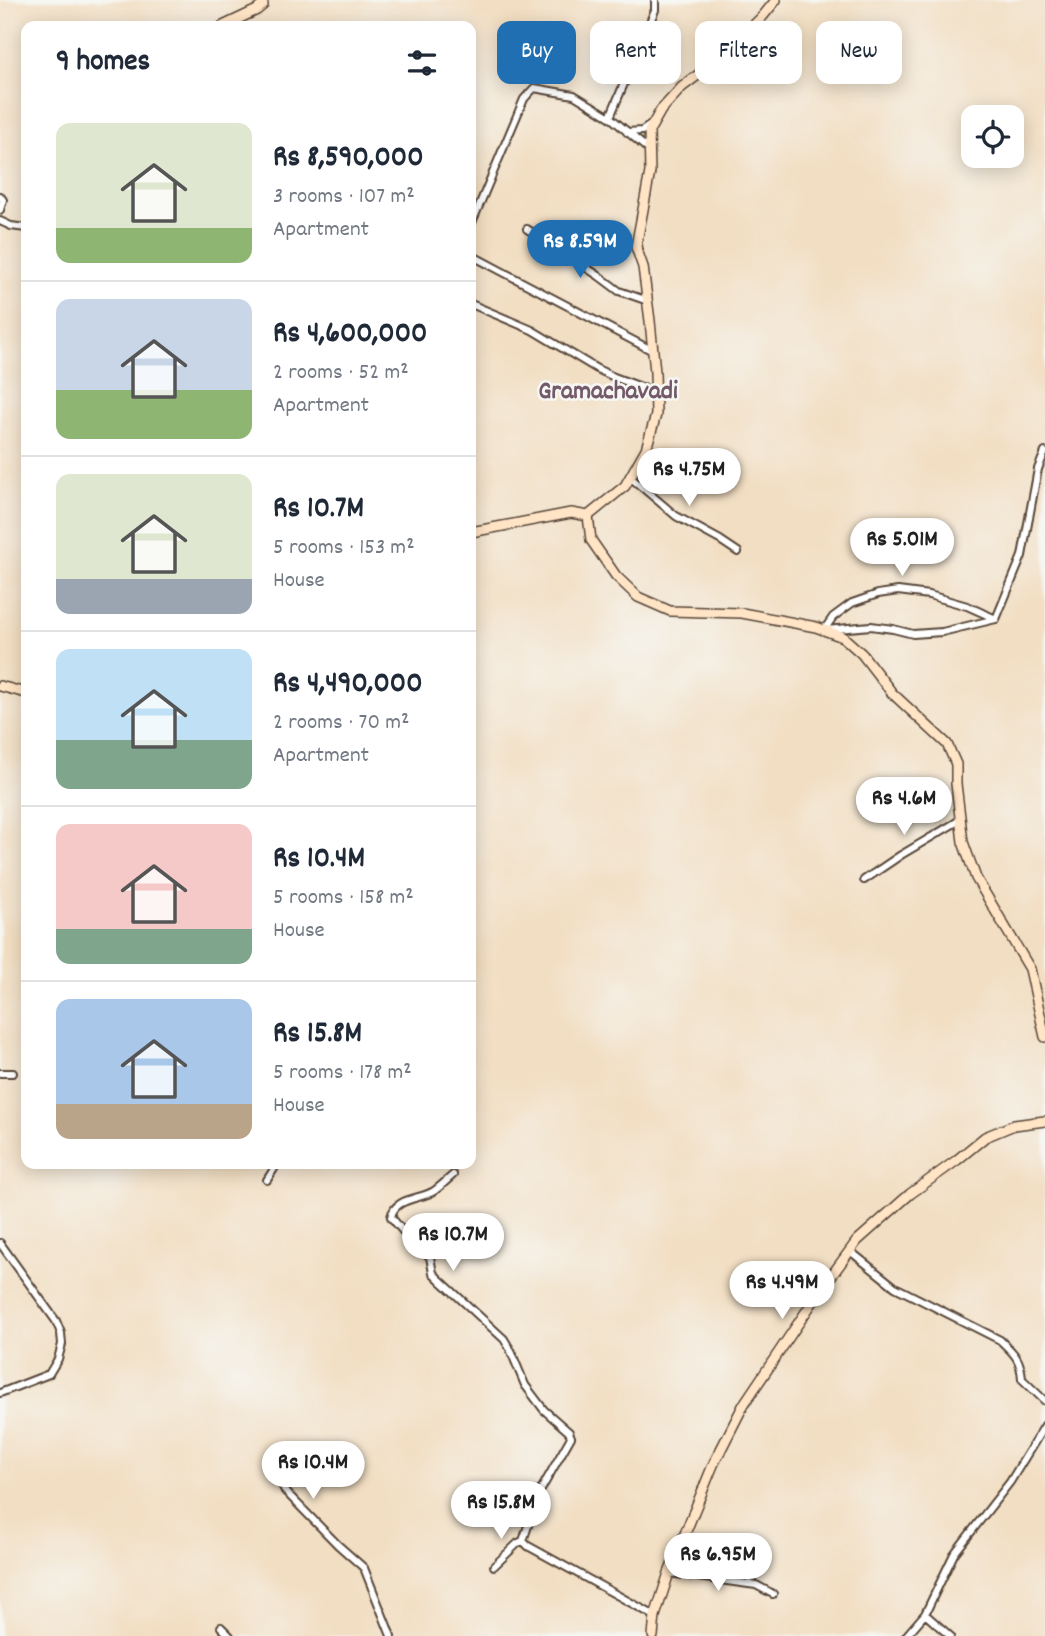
<!DOCTYPE html>
<meta charset="utf-8">
<style>
:root{--surface:#fff;--page:#f6f6f7;--text:#1f2937;--muted:#747a83;--line:#e0e1e3;--accent:#1f6fb2}
body{margin:0;font-family:Dekko,sans-serif;background:var(--page);color:var(--text);height:100vh;display:flex;flex-direction:column;font-size:26px;white-space:nowrap}
*{box-sizing:border-box;margin:0}
p{font-size:23px;color:var(--muted)}
.icon{flex:none;width:38px;height:38px;fill:none;stroke:currentColor;stroke-width:2;stroke-linecap:round;stroke-linejoin:round}
.map{position:relative;flex:1;overflow:hidden}
.drawer{position:absolute;left:21px;top:21px;width:455px;height:1148px;display:flex;flex-direction:column;background:var(--surface);border-radius:14px;box-shadow:0 4px 18px #0003}
.drawer>*{flex:none}
.banner{position:absolute;left:497px;top:21px;width:443px;height:63px;display:flex;gap:14px}
.buttons{position:absolute;left:961px;top:105px;display:grid;gap:14px}
.buttons a{display:grid;place-items:center;width:63px;height:63px;border-radius:14px;background:var(--surface);box-shadow:0 4px 18px #0003;font-size:35px}
.price{position:absolute;translate:-50% -60px;padding:0 16px;border-radius:24px;background:#fff;color:#222;font-size:23px;line-height:46px;filter:drop-shadow(0 2px 4px #0008)}
.price::after{content:'';position:absolute;left:50%;top:42px;width:21px;height:16px;margin-left:-10px;background:inherit;clip-path:polygon(0 0,100% 0,50% 100%)}
.price.active{background:var(--accent);color:#fff}
ul{padding:0;list-style:none}
li{display:flex;align-items:center;gap:21px;height:175px;padding:0 35px}
li+li{border-top:2px solid var(--line)}
li span{display:grid;place-items:center;flex:none;width:196px;height:140px;border-radius:14px;color:#555}
li>.icon{margin-inline-start:auto}
span .icon{width:84px;height:84px;fill:#fffc;stroke-width:1}
li b{font-size:30px}
h2{display:flex;justify-content:space-between;align-items:center;height:84px;padding:0 35px;font-size:30px}
.tag{padding:0 24px;border-radius:14px;background:var(--surface);box-shadow:0 4px 18px #0003;font-size:24px;line-height:63px}
.tag.active{background:var(--accent);color:#fff}
.map>svg:first-child{display:block}
.lines{fill:none;stroke-linecap:round;stroke-linejoin:round}
.street-casing{stroke:#564537;stroke-width:10}
.secondary-casing{stroke:#564537;stroke-width:12}
.street{stroke:#fff;stroke-width:6}
.secondary{stroke:#ffe4c6;stroke-width:9}
.labels{text-anchor:middle;dominant-baseline:central;stroke-width:5;stroke-linejoin:round;paint-order:stroke}
.quarter-label{font-size:26px;font-weight:bold;fill:#73596a;stroke:#f6f6f2}
</style>
<div class="map">
<svg width="1045" height="1636" viewBox="0 0 1045 1636">
<rect width="100%" height="100%" fill="#f6f6f2"/>
<filter id="ink" filterUnits="userSpaceOnUse"><feTurbulence type="fractalNoise" baseFrequency=".0143" numOctaves="2"/><feDisplacementMap in="SourceGraphic" scale="14" xChannelSelector="R" yChannelSelector="G"/><feConvolveMatrix kernelMatrix="1 2 1 2 8 2 1 2 1" color-interpolation-filters="sRGB"/></filter>
<filter id="wash" filterUnits="userSpaceOnUse"><feTurbulence type="fractalNoise" baseFrequency=".00686" numOctaves="4" result="noise"/><feDisplacementMap in="SourceGraphic" scale="28" xChannelSelector="R" yChannelSelector="G"/><feGaussianBlur stdDeviation="1.57" result="paint"/><feColorMatrix in="noise" values="0 0 0 0 0 0 0 0 0 0 0 0 0 0 0 0 0 1.4 0 .05"/><feComposite in="paint" operator="in"/></filter>
<g filter="url(#wash)">
<rect width="100%" height="100%" fill="#f2dec2"/>
</g>
<g filter="url(#ink)">
<g class="lines">
<defs>
<path id="street" d="M 627,132 L 642,131 L 652,124
M 650,151 L 610,117 L 655,10 L 655,0
M 0,196 L 3,200 L 0,210
M 0,221 L 11,226 L 26,228
M 471,225 L 524,99 L 534,88 L 574,95 L 610,117
M 527,229 L 599,276 L 619,291 L 648,301
M 471,255 L 653,351
M 471,304 L 532,330 L 597,369 L 614,377 L 655,392
M 630,477 L 676,516 L 720,540 L 738,552
M 824,630 L 833,617 L 852,603 L 878,594 L 898,591 L 929,595 L 967,606 L 996,619
M 826,630 L 871,626 L 893,629 L 913,634 L 942,632 L 996,619 L 1022,556 L 1038,469 L 1045,452
M 864,880 L 901,855 L 960,820
M 0,1073 L 13,1073
M 453,1175 C 447,1180 441,1186 434,1191 C 420,1200 395,1197 391,1217 L 412,1242 L 430,1257 L 433,1273 L 440,1280 L 504,1339 L 510,1349 L 525,1385 L 544,1410 L 569,1432 L 571,1437 L 538,1495 L 523,1541 L 518,1543 L 494,1566
M 267,1180 L 277,1164
M 0,1243 L 56,1321 L 61,1333 L 62,1344 L 58,1359 L 49,1374 L 0,1393
M 850,1251 L 895,1287 L 1000,1340 C 1014,1353 1021,1359 1022,1379 L 1045,1401
M 309,1456 L 281,1483 L 285,1491 L 338,1545 L 364,1568 L 391,1636
M 523,1541 L 528,1546 L 655,1616
M 669,1573 L 756,1585 L 773,1594
M 925,1614 L 950,1636
M 221,1627 L 230,1636
M 906,1636 L 925,1614 L 954,1554 L 1010,1482 L 1045,1425"/>
<path id="secondary" d="M 776,0 L 763,16 L 719,59 L 682,87 L 661,110 L 649,131 L 650,172 L 636,247 L 643,267 L 650,321 L 655,372 L 656,415 L 646,449 L 625,486 L 588,516 L 591,540 L 616,576 L 638,597 L 670,611 L 742,613 L 816,627 L 843,637 L 862,654 L 892,693 L 947,744 L 956,764 L 956,784 L 963,842 L 976,878 L 1030,969 L 1045,1037
M 223,26 L 257,10 L 263,5 L 262,0
M 471,532 L 571,513 L 588,516
M 0,686 L 26,693
M 653,1636 L 655,1616 L 669,1573 L 713,1465 L 744,1404 L 818,1294 L 857,1241 L 910,1194 L 957,1160 L 985,1137 L 1014,1125 L 1045,1121"/>
</defs>
<use href="#street" class="street-casing"/>
<use href="#secondary" class="secondary-casing"/>
<use href="#street" class="street"/>
<use href="#secondary" class="secondary"/>
</g>
</g>
<g class="labels">
<g class="quarter-label">
<text x="608" y="392">Gramachavadi</text>
</g>
</g>
</svg>
<div class="buttons">
<a><svg class="icon" aria-label="locate" viewBox="0 0 24 24"><circle cx="12" cy="12" r="6"/><path d="M12 2v4M12 18v4M2 12h4M18 12h4"/></svg></a>
</div>
<b class="price active" style="left:580px;top:280px">Rs 8.59M</b>
<b class="price" style="left:689px;top:508px">Rs 4.75M</b>
<b class="price" style="left:902px;top:578px">Rs 5.01M</b>
<b class="price" style="left:904px;top:837px">Rs 4.6M</b>
<b class="price" style="left:453px;top:1273px">Rs 10.7M</b>
<b class="price" style="left:782px;top:1321px">Rs 4.49M</b>
<b class="price" style="left:313px;top:1501px">Rs 10.4M</b>
<b class="price" style="left:501px;top:1541px">Rs 15.8M</b>
<b class="price" style="left:718px;top:1593px">Rs 6.95M</b>
<div class="banner">
<a class="tag active">Buy</a>
<a class="tag">Rent</a>
<a class="tag">Filters</a>
<a class="tag">New</a>
</div>
<section class="drawer">
<h2>9 homes<svg class="icon" aria-label="filters" viewBox="0 0 24 24"><path d="M4 7h16M4 17h16"/><circle cx="9" cy="7" r="2"/><circle cx="15" cy="17" r="2"/></svg></h2>
<ul>
<li><span style="background:linear-gradient(#dfe7d0 75%,#8fb573 0)"><svg class="icon" aria-label="home" viewBox="0 0 24 24"><path d="M3 11l9-7 9 7M6 9v11h12V9"/></svg></span><div><b>Rs 8,590,000</b><p>3 rooms · 107 m²</p><p>Apartment</p></div></li>
<li><span style="background:linear-gradient(#c9d6e8 65%,#8fb573 0)"><svg class="icon" aria-label="home" viewBox="0 0 24 24"><path d="M3 11l9-7 9 7M6 9v11h12V9"/></svg></span><div><b>Rs 4,600,000</b><p>2 rooms · 52 m²</p><p>Apartment</p></div></li>
<li><span style="background:linear-gradient(#dfe7d0 75%,#9aa5b1 0)"><svg class="icon" aria-label="home" viewBox="0 0 24 24"><path d="M3 11l9-7 9 7M6 9v11h12V9"/></svg></span><div><b>Rs 10.7M</b><p>5 rooms · 153 m²</p><p>House</p></div></li>
<li><span style="background:linear-gradient(#bfe0f5 65%,#7fa58c 0)"><svg class="icon" aria-label="home" viewBox="0 0 24 24"><path d="M3 11l9-7 9 7M6 9v11h12V9"/></svg></span><div><b>Rs 4,490,000</b><p>2 rooms · 70 m²</p><p>Apartment</p></div></li>
<li><span style="background:linear-gradient(#f6c9c9 75%,#7fa58c 0)"><svg class="icon" aria-label="home" viewBox="0 0 24 24"><path d="M3 11l9-7 9 7M6 9v11h12V9"/></svg></span><div><b>Rs 10.4M</b><p>5 rooms · 158 m²</p><p>House</p></div></li>
<li><span style="background:linear-gradient(#a9c7e8 75%,#b9a48a 0)"><svg class="icon" aria-label="home" viewBox="0 0 24 24"><path d="M3 11l9-7 9 7M6 9v11h12V9"/></svg></span><div><b>Rs 15.8M</b><p>5 rooms · 178 m²</p><p>House</p></div></li>
</ul>
</section>
</div>
